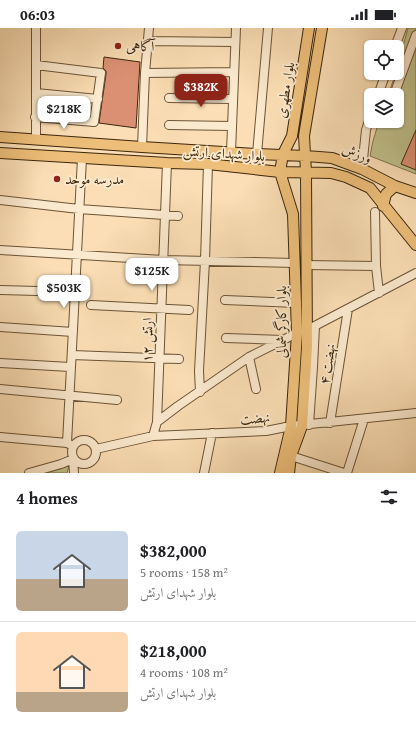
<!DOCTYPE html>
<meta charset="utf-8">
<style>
:root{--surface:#fff;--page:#f2f2f2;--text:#202124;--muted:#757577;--line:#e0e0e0;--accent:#8f2418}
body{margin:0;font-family:"Gentium Book Plus",Amiri,serif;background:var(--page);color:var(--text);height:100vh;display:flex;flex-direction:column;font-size:15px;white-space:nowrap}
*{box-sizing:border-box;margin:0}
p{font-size:13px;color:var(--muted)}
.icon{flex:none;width:22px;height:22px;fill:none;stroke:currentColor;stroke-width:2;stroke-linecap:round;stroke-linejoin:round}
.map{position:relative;height:445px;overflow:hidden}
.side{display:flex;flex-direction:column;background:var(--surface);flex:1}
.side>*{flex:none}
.fabs{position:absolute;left:364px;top:12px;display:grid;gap:8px}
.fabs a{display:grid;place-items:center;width:40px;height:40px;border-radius:6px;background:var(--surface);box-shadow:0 1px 3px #0004;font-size:20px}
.price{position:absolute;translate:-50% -34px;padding:0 9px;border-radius:8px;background:#fff;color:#222;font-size:13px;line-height:26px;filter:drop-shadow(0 1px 2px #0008)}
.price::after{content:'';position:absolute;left:50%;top:24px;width:12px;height:9px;margin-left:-6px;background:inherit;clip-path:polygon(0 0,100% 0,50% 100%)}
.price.selected{background:var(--accent);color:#fff}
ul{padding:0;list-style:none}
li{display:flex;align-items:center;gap:12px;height:100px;padding:0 16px}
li+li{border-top:1px solid var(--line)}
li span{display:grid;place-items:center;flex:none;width:112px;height:80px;border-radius:6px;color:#555}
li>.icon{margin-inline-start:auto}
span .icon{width:48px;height:48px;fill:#fffc;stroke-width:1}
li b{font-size:17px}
h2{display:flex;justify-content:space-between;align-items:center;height:48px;padding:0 16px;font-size:17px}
.status{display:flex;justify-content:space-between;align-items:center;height:28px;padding:0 20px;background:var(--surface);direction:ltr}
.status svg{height:11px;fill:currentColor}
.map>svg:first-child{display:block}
.green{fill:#c0c18c;stroke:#7e744c}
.building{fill:#db9074;stroke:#3b260c}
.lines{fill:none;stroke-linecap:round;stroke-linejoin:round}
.minor-casing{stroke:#6b5436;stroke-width:10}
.major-casing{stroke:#3b260c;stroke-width:12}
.minor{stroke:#fceacf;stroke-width:8}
.major{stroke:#eebf7a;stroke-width:10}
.poi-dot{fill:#8f2418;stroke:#fceacf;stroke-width:1.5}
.labels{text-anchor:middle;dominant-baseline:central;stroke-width:3.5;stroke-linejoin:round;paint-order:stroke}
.poi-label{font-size:14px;fill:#3b260c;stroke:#fceacf;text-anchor:start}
.street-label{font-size:14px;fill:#3b260c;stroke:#fceacf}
</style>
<div class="status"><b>06:03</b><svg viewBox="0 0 49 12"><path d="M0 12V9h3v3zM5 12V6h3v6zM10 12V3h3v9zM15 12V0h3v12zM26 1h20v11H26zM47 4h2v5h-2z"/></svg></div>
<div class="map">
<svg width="416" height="445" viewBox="0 0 416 445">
<rect width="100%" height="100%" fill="#fbdeb5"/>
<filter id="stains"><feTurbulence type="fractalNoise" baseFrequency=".005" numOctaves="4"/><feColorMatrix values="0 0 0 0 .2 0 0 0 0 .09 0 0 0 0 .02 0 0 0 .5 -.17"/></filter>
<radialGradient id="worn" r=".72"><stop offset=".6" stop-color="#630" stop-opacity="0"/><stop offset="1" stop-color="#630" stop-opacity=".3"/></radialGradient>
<path class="green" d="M 408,0 L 416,0 L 416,146 L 370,128 L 373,113 L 379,93 L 397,93 L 397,67 L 388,67 L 396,45 L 397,45 L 397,40 Z
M 69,438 L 67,445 L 46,445 Z"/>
<path class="building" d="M 104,29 L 140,34 L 136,100 L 99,95 L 106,46 L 106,43 L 103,40 Z
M 416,102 L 416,142 L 401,136 Z"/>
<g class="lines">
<defs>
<path id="minor" d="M 148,13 L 235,14
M 395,19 L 402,0
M 145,45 L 234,44
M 36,65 L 98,71
M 378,67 L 386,45
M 394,67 L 416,7
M 169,70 L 233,71
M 35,89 L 94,94 L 101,45 L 36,37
M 169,97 L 232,98
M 36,111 L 36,0
M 142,119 L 145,45 L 149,0
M 231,124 L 236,0
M 257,126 L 268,0
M 362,141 L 366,102 L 371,87
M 0,172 L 79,181 L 178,188
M 375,184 L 376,238 L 379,265
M 0,222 L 163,232 L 295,235
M 306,237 L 376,238
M 0,262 L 75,264
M 225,272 L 296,275
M 91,277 L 189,282
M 0,299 L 73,304
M 307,302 L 416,245
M 226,310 L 283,312
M 72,327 L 179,331
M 249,329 L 256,361
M 0,335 L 70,339
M 0,361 L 117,372
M 200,364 L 199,343 L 205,233 L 208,136
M 157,394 L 167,135
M 330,395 L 348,281
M 309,397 L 313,339 L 315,298
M 153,408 L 157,394 L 178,378 L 249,329 L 297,305
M 0,409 L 67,415
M72 424a12 12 0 1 1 24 0a12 12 0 1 1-24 0Z
M 73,418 L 67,415 L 82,130
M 96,421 L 153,408 L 266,403 L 291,398 L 416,385
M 291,428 L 344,445
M 29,445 L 61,436 L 73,431 L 74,445
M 204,445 L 212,405
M 347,445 L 364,391"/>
<path id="major" d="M 0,109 L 142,119 L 257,126 L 306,128 L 332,130 L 362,141 L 395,158 L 416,165
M 0,125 L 167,135 L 208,136 L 280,144 L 331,145 L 346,149 L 370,160 L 416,217
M 383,178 L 386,166 L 395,158
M 280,445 L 291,398 L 297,305 L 293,186 L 280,144 L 283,126 L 292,108 L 309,0
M 289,445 L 291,428 L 302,398 L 307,318 L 306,144 L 304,108 L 322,0"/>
</defs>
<use href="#minor" class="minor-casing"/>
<use href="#major" class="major-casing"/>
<use href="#minor" class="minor"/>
<use href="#major" class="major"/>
</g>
<g class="poi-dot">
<circle cx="118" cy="18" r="4"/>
<circle cx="57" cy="151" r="4"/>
</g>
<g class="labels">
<g class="poi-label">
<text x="126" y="18">آگاهی</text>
<text x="65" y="151">مدرسه موحد</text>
</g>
<g class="street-label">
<text transform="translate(285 62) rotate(-81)">بلوار مطهری</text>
<text transform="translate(224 125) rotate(4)">بلوار شهدای ارتش</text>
<text transform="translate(357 125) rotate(21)">ورزش</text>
<text transform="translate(281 294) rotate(-90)">بلوار کارگر شمالی</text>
<text transform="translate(147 312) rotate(-89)">ارتش ۱۲</text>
<text transform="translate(327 336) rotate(-81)">نهضت ۴</text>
<text transform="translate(255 390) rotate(-5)">نهضت</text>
</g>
</g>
<rect width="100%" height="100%" filter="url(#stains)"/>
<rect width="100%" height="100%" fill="url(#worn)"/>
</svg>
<div class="fabs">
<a><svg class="icon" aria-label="locate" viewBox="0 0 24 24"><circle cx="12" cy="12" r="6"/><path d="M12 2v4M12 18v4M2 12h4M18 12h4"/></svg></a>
<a><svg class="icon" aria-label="layers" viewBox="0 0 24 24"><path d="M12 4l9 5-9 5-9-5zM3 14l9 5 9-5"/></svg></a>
</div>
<b class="price selected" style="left:201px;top:80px">$382K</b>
<b class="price" style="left:64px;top:102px">$218K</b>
<b class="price" style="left:152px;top:264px">$125K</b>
<b class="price" style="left:64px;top:281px">$503K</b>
</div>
<section class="side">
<h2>4 homes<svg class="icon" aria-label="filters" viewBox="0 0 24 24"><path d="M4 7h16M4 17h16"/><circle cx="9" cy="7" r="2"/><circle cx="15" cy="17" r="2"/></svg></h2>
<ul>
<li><span style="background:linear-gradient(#c9d6e8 60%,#b9a48a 0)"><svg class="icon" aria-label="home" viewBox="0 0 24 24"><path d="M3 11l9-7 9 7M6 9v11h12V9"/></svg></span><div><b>$382,000</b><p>5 rooms · 158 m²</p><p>بلوار شهدای ارتش</p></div></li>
<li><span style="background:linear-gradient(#ffd9b3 75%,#b9a48a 0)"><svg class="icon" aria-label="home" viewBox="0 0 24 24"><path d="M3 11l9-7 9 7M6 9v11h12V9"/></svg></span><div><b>$218,000</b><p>4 rooms · 108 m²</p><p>بلوار شهدای ارتش</p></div></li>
</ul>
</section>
